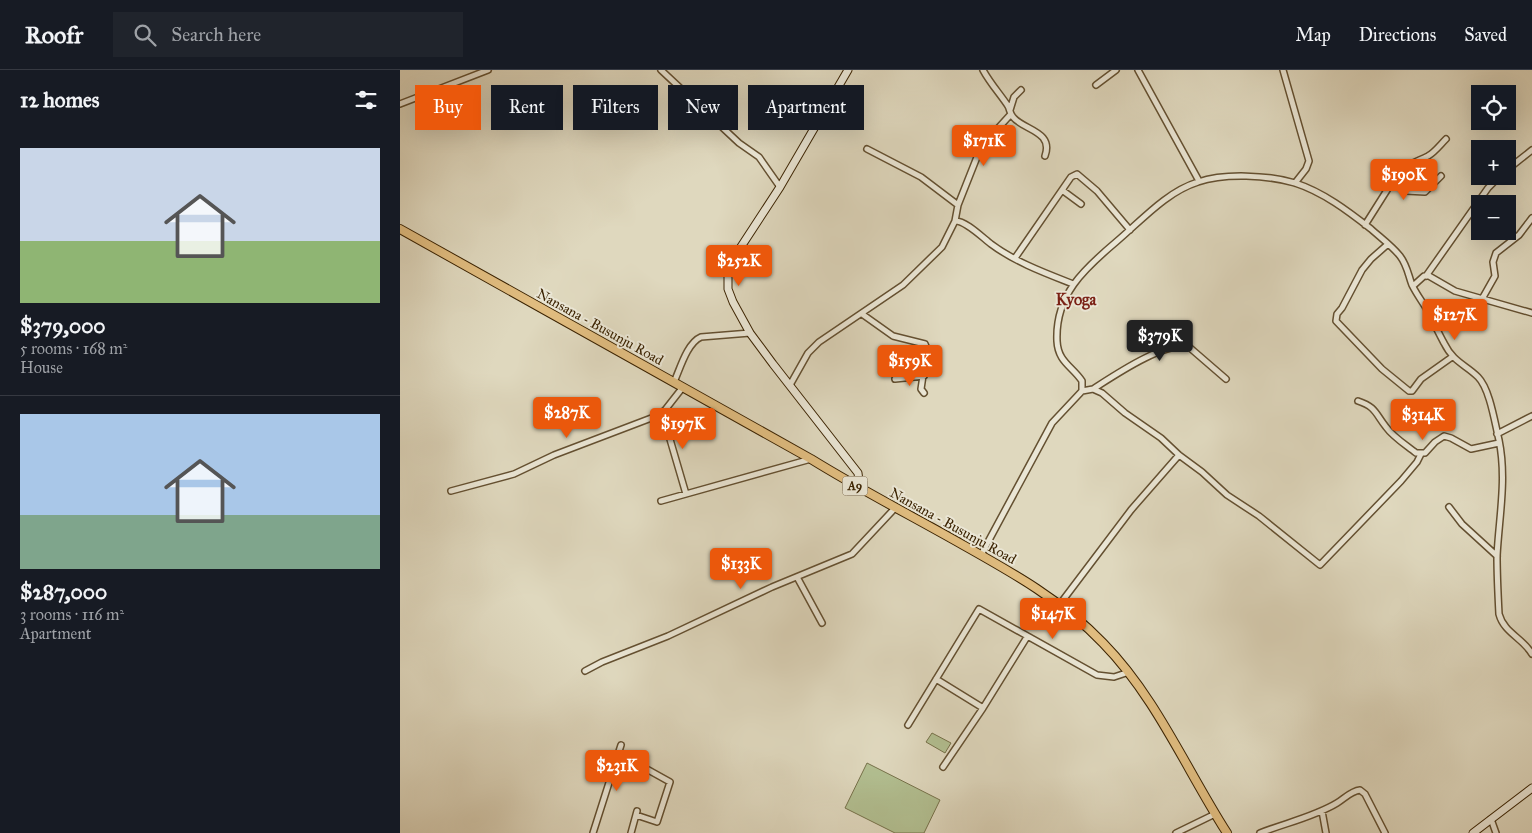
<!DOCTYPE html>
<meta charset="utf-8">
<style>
:root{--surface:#171b24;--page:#20242c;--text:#f1f3f6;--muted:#9ea1a6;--line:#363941;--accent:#ea580c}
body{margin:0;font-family:"IM FELL Great Primer",serif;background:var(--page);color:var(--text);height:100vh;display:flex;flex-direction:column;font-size:19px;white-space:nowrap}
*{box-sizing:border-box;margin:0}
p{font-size:16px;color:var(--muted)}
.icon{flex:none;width:28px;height:28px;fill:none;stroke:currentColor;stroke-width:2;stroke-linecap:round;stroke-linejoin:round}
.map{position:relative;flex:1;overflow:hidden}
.drawer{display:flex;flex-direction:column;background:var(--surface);width:400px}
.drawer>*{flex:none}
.top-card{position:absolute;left:15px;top:15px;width:475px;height:45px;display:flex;gap:10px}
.controls{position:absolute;left:1071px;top:15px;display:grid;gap:10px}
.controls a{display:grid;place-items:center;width:45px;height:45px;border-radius:0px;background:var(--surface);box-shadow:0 5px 20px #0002;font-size:25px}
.price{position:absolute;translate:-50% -42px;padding:0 11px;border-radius:5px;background:var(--accent);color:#fff;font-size:16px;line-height:32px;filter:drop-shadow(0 1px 2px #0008)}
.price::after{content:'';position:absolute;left:50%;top:30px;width:15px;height:11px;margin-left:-8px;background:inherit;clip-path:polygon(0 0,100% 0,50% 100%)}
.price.active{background:#222;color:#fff}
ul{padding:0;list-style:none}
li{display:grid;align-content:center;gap:10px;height:265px;padding:0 20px}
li+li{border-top:1px solid var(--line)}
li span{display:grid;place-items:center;height:155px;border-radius:0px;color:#555}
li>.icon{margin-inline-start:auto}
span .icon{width:90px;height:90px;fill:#fffc;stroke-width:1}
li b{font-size:21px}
h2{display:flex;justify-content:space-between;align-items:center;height:60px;padding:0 20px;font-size:21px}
.pill{padding:0 18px;border-radius:0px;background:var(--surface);box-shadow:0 5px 20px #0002;font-size:18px;line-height:45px}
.pill.active{background:var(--accent);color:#fff}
header{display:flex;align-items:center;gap:30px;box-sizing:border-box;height:70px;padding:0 25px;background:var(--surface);border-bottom:1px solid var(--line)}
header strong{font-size:24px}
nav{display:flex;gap:28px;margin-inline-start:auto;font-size:18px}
.search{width:350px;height:45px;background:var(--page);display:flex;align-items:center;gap:12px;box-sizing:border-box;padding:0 18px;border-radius:0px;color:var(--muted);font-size:19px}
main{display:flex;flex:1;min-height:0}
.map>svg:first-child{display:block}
.green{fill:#b2bf91;stroke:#76714a}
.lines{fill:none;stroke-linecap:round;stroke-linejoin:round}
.street-casing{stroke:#645031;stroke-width:8}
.secondary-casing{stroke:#3b2302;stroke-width:9}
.primary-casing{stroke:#3b2302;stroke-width:10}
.street{stroke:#eae6d5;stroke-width:5}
.secondary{stroke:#eae6d5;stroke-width:7}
.primary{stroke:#e0bc7f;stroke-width:8}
.labels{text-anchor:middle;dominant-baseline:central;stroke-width:4;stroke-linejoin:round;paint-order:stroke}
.shield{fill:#eae6d5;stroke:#705e41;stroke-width:1}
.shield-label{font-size:12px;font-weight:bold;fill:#3b2302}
.street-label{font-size:14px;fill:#3b2302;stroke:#eae6d5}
.quarter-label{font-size:16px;font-weight:bold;fill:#7a1f14;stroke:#eae6d5}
</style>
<header>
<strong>Roofr</strong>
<div class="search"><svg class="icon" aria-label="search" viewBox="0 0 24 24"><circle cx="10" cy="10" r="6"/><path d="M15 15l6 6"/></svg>Search here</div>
<nav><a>Map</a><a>Directions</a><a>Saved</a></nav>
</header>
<main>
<section class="drawer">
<h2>12 homes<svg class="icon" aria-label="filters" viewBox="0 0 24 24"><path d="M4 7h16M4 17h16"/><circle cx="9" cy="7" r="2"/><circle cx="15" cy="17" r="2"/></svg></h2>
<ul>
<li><span style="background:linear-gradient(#c9d6e8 60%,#8fb573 0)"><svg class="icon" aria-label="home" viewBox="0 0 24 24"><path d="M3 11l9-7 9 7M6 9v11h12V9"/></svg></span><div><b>$379,000</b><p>5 rooms · 168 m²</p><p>House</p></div></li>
<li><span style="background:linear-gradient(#a9c7e8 65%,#7fa58c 0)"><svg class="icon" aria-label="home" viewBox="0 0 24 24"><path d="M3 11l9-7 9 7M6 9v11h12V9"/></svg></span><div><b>$287,000</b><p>3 rooms · 116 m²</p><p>Apartment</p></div></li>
</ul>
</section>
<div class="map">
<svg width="1132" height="763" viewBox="0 0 1132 763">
<rect width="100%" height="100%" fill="#dfd8be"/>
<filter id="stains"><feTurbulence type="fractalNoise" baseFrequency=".004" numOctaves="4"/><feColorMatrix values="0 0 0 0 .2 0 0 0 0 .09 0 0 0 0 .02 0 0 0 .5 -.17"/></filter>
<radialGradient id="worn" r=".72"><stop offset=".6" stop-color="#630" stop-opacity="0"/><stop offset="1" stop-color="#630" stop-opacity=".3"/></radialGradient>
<path class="green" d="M 532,663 L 551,673 L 545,683 L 526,672 Z
M 467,693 L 540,730 L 524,763 L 495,763 L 445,738 Z"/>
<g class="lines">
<defs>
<path id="street" d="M 261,0 L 339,73 L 359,87 L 380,117
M 583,0 C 590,13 600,24 608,36 C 610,40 610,44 613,47 C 623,60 654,61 645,86
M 738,0 L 799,111
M 883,0 L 909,91 L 906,99 L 895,113
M 696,15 L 716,0
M 0,34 L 88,0
M 610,40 L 614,27 L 621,20
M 467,79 L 521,107 L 558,135
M 1108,99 L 1132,80
M 996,114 L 996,109 C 1005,94 1014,93 1028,86 C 1035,82 1040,75 1046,69
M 662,120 L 681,134
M 555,151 L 558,135 L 581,77 L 611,44
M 965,155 L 989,117 L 996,114 L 1006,121 L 1025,122 L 1041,106
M 988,174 L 971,189 L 962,200 L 942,238 L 937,244 L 936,251 L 982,299 L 1009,321 L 1012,321 L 1021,309 L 1052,287
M 615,188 L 671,107 L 677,104 L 697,121 L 730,160
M 1026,206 L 1088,118 L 1100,106
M 1013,216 L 1024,206 L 1029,206 L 1055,221 L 1132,243
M 1082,229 L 1095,206 L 1093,192 L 1096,183 L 1119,165 L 1132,148
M 462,244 L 493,266 L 525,274 L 527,279 L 521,319 L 524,323
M 495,309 L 524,306
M 274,312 C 280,299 287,273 301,267 L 350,263
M 390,315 L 408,283 L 419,272 L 503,215 L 542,177 L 555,151 C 565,150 583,168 591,174 C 615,192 645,203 673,214
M 693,319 C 715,305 765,271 789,277 L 826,309
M 682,321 L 693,319 L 702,323 L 725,343 L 761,368 L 779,385 L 802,402 L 827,425 L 859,446 L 920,495 L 1001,411 L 1017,392 L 1021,384
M 958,331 C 976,337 975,343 986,357 C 993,367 1006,375 1016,383 L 1025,383 L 1035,372 L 1044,366 L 1051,368 L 1071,379 L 1099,373
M 262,342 L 286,424
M 1097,364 L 1132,346
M 51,421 L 114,404 L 154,385 L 254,347 L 265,340 L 283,317
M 261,431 L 411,389
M 1049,437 L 1062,454 L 1097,486
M 581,485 L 652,353 L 682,321 L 682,311 C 672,296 658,292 657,271 C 655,225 684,199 716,172 C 741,151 766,122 798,112 C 824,103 868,105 895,113 C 923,122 948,141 971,159 C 981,168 992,176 1000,186 C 1007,195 1008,204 1012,215 C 1016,223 1021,230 1026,238 C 1032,249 1038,262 1044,273 C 1054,293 1065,294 1078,307 C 1090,319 1095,354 1099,370 C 1107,409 1099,447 1097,486 C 1097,505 1098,525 1099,544 C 1104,563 1123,568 1132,584
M 397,507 L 422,553
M 660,534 L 731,440 L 779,385
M 185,601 L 202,592 L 268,566 L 372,517 L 452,484 L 496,437
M 536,609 L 583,638
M 508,655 L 579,539 L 697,605 L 714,607 L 729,602
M 543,697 L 583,638 L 627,567
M 922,741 L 926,763
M 236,745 L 257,752 L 270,712 L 243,697
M 1091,749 L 1096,763
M 193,763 L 221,675
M 231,763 L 237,741
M 776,763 L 815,744
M 860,763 C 885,753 914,747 937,733 C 945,728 951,721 960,720 L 965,724 L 985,763"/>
<path id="secondary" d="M 448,0 L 380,117 L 333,189 L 328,203 L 328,219 L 333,232 L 350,263 L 373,294 L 458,403 L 460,419
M 1073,763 L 1132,718"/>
<path id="primary" d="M 0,159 L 411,389 C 461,420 512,446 563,475 C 613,503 663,531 703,573 C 756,627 786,699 827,763"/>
</defs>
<use href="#street" class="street-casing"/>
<use href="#secondary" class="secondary-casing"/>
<use href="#primary" class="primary-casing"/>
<use href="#street" class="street"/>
<use href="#secondary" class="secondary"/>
<use href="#primary" class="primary"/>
</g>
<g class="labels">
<rect class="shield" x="442.5" y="406.5" width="25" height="19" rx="4"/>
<g class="shield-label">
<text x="455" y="416">A9</text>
</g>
<g class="street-label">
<text transform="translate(200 257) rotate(29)">Nansana - Busunju Road</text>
<text transform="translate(553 456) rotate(29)">Nansana - Busunju Road</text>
</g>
<g class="quarter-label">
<text x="676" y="229">Kyoga</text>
</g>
</g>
<rect width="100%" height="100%" filter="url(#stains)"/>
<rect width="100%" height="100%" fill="url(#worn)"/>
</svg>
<div class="controls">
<a><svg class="icon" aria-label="locate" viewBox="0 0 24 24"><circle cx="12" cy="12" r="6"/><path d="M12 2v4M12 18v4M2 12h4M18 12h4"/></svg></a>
<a>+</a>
<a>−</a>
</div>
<b class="price" style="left:584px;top:97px">$171K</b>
<b class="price" style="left:1004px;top:131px">$190K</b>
<b class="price" style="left:339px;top:217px">$252K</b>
<b class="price" style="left:1055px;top:271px">$127K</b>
<b class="price active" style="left:760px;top:292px">$379K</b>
<b class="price" style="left:510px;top:317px">$159K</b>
<b class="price" style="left:167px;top:369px">$287K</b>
<b class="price" style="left:1023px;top:371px">$314K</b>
<b class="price" style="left:283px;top:380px">$197K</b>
<b class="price" style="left:341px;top:520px">$133K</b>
<b class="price" style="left:653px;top:570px">$147K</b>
<b class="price" style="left:217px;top:722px">$231K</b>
<div class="top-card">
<a class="pill active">Buy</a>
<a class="pill">Rent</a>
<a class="pill">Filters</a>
<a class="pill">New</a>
<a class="pill">Apartment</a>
</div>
</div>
</main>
